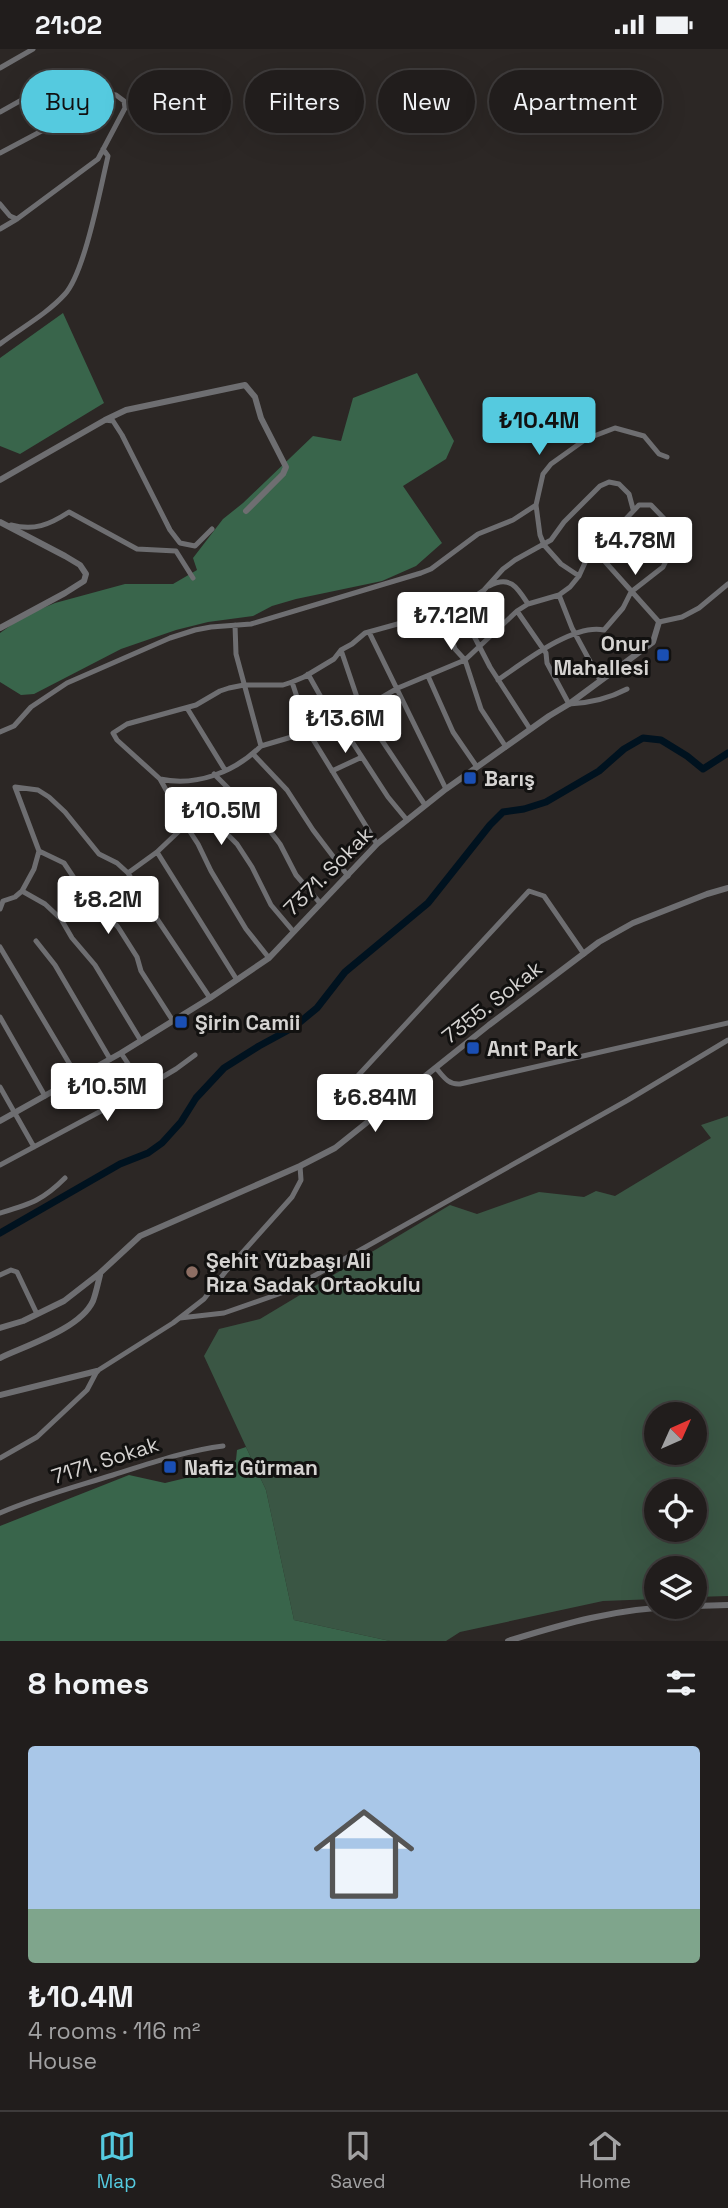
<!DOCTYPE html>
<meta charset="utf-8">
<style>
:root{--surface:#211d1c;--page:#292625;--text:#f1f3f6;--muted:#a2a2a3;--line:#3e3b3b;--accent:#55cadf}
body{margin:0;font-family:"Space Grotesk",sans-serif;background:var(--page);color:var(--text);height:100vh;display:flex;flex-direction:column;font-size:26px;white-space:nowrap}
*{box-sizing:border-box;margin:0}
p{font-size:23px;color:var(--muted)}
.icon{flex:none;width:38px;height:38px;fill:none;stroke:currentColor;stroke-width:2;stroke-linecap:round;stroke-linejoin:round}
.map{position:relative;height:1592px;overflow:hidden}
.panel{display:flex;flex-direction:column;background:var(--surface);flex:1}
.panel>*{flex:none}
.banner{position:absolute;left:21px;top:21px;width:686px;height:63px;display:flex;gap:14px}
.needle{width:46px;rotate:45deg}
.fabs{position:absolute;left:644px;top:1353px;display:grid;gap:14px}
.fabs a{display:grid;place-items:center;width:63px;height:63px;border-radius:50%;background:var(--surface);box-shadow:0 7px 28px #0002,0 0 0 2px var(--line);font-size:35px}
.price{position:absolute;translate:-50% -60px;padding:0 16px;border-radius:7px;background:#fff;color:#222;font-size:23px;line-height:46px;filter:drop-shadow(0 2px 4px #0008)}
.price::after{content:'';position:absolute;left:50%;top:42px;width:21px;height:16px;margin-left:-10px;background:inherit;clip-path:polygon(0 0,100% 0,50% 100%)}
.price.current{background:var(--accent);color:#111}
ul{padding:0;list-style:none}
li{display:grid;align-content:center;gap:14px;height:371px;padding:0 28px}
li+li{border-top:2px solid var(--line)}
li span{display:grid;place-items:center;height:217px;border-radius:7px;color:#555}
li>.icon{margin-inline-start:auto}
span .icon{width:126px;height:126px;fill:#fffc;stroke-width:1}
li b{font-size:30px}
h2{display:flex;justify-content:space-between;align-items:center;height:84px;padding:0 28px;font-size:30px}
.tag{padding:0 24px;border-radius:32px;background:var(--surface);box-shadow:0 7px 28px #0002,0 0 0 2px var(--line);font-size:24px;line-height:63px}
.tag.current{background:var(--accent);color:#111}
.status{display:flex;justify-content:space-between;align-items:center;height:49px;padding:0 35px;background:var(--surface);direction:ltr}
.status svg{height:19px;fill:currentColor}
.tabs{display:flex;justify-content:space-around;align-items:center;height:98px;border-top:2px solid var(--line);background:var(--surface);font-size:19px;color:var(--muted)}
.tabs a{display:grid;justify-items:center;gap:4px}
.tabs .current{color:var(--accent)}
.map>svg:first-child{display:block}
.green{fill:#3a5644;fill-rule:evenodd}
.forest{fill:#39654b}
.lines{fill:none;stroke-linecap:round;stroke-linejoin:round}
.canal{stroke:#00121f;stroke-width:7}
.minor{stroke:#6e6e71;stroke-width:5}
.tertiary{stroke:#6e6e71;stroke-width:6}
.transit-dot{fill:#1a4fb4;stroke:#121110;stroke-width:2.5}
.education-dot{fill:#8d6e63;stroke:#121110;stroke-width:2.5}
.labels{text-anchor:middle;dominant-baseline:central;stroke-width:6;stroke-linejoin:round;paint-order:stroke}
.poi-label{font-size:21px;font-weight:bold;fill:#d5d3d1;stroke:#121110;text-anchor:start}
.street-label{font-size:21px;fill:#d5d3d1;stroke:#121110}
</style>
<div class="status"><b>21:02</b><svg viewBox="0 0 49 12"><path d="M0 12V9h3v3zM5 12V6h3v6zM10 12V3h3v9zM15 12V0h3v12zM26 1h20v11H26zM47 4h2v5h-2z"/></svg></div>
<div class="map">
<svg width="728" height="1592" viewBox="0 0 728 1592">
<rect width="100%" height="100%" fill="#2c2725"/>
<path class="green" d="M 728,1067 L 728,1547 L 695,1548 L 695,1519 L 656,1519 L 656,1550 L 603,1552 L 460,1583 L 446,1592 L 390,1592 L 294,1571 L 266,1441 L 204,1307 L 219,1280 L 260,1270 L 450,1156 L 477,1165 L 539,1143 L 584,1148 L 596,1142 L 615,1147 L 711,1089 L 701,1076 ZM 656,1365 L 695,1365 L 695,1404 L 656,1404 ZM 656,1442 L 695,1442 L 695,1480 L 656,1480 Z"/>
<path class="forest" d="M 63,264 L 104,354 L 20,405 L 0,397 L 0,309 Z
M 417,324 L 454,392 L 446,410 L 403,437 L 442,494 L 416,517 L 382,532 L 296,550 L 272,557 L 253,567 L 208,573 L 176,581 L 121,600 L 34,645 L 21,646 L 0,633 L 0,584 L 24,567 L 55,554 L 125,535 L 173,535 L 197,521 L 193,509 L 223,470 L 243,454 L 313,387 L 341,392 L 353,349 Z
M 246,1398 L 266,1441 L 294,1571 L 390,1592 L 0,1592 L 0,1477 L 129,1426 L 165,1434 L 219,1421 L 236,1411 L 237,1401 Z"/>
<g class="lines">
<path class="canal" d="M 0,1184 L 120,1115 L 148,1104 L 162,1094 L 181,1073 L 196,1049 L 224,1019 L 259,997 L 294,978 L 317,959 L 345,923 L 428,854 L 490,776 L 503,763 L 524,760 L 546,753 L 599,722 L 624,700 L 643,689 L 661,691 L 687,707 L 703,720 L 728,704"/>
<path class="minor" d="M 0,19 L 33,0
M 0,63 L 43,39
M 0,104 L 70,67 L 103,44 L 116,46 L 124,52 L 125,59 L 98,110 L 17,170 L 0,180
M 0,155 L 10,167 L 17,170
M 0,295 C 21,279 47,265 65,245 C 84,224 99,146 106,116 L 108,107 L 103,100
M 105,371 L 113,372 L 122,386 L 170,481 L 180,494 L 195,497 L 212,480
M 11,476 C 34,482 49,476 69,463 L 137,500 L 176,502 L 193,529
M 593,496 L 600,507 L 659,573 L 682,568 L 699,559 L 728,535
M 579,527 L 561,515 L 544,496 L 540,486 L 536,456 L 543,425 L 551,415 L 586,390 L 615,379 L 644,387 L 659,405 L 667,408
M 489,537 C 510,526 517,538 528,555
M 559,546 L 572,579 L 600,631
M 459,558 L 490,618 L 530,680
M 443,562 L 455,600 L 465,611 L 481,660 L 506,698
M 517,562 L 546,604 L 547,614 L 569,655 C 590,654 608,650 627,640
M 235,576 L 236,605 L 261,697
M 369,583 L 446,740
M 341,601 L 361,660 L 425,756
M 308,625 L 336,675 L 349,688 L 388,748 L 407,771
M 428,627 L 453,683 L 477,718
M 498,631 C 524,613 574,574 604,581 L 623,559 L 631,543 L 663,518 L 671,502
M 292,633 L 309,684 L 377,795
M 187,659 L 225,721
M 0,683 L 14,677 L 31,658 L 67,634 L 170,589 L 195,581 L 211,578 L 251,575 L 421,524 L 431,520 L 478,485 L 513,471 L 536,456
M 253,705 L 287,741 L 313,781 L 348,827
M 332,722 L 362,708
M 214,725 L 267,778 L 280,795 L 296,826 L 320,854
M 160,730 C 196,738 235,723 261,697 L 336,675 L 398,639 L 465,611 L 517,562 L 528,555 L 559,546 L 570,538 L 579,527 L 593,496 L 622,474 L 639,456 L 651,456 L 676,482 L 683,485
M 39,802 L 64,814 L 74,829 L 118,878 L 137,908 L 141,922 L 173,972
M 157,803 L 237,931
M 128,824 L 157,803 L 196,766 L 216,774 L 237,795 L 252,818 L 271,856 L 293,882
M 22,842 L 45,855 L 61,870 L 72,889 L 95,916 L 141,992
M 0,860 L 3,852 L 15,848 L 22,842 L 34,820 L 39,802 L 15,738 L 38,741 L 49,748 L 65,763 L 99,805 L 117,814 L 128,824 L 141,846 L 210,949
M 36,892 L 55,916 L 110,1010
M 0,898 L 78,1029
M 269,909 L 246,880 L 211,822 L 198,795 L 185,775 L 160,730 L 117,691 L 113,684 L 127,675 L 196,656 L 220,642 L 229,639 L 244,636 L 283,636 L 292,633 L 304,628 L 334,610 L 341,601 L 352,595 L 365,584 L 459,558 L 484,541 L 503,520 L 515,511 L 551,491 L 564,473 L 600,437 L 609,433 L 619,435 L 629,445 L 633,460
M 0,968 L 45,1047
M 436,1019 C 443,1027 448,1036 460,1035 L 728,974
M 0,1038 L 34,1098
M 144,1039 L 176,1020 L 195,1006
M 380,1064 L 353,1032 L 529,842 L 544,847 L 584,905
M 0,1116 L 144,1039 L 121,1004
M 0,1164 C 30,1155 42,1152 65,1129
M 0,1226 L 11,1221 L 17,1223 L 37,1265
M 180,1269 L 224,1264 L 287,1242 L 628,1051 L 728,991
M 0,1409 L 37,1388 L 87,1341 L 97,1322 L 173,1274 L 204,1250 L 226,1222 L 292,1148 L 301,1131 L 300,1117
M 0,1464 C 37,1448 75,1438 113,1426 C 149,1415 184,1402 223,1397"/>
<path class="tertiary" d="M 0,431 L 105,371 L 126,361 L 245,336 L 255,348 L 261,369 L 286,418 L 283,425 L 246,462
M 0,473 L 65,507 L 80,516 L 86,525 L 84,532 L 65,544 L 0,579
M 0,1072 L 121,1004 L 210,949 L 269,909 L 377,795 L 446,740 L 549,667 L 569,655 L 653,593 L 659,573
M 0,1279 L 23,1272 L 64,1252 L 100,1224 L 140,1187 L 300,1117 L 335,1099 L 489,976 L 599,893 L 633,874 L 707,845 L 728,839
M 0,1309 C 27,1296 80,1280 93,1252 C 96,1244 98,1234 100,1226
M 0,1346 L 97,1322
M 695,1557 L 728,1556
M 508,1592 C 563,1575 618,1559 676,1558"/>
</g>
<g class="transit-dot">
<rect x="656" y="599" width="14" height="14" rx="3.5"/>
<rect x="463" y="722" width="14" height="14" rx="3.5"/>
<rect x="174" y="966" width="14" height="14" rx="3.5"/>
<rect x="466" y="992" width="14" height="14" rx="3.5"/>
<rect x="163" y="1411" width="14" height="14" rx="3.5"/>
</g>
<circle class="education-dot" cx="192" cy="1223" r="7"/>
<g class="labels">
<g class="poi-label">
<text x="649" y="594" text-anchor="end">Onur<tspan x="649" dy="24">Mahallesi</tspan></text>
<text x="484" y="729">Barış</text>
<text x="195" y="973">Şirin Camii</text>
<text x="487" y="999">Anıt Park</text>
<text x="206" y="1211">Şehit Yüzbaşı Ali<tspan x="206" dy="24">Rıza Sadak Ortaokulu</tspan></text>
<text x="184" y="1418">Nafiz Gürman</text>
</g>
<g class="street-label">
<text transform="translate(328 822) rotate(-45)">7371. Sokak</text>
<text transform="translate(492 953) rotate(-38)">7355. Sokak</text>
<text transform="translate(105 1411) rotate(-18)">7171. Sokak</text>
</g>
</g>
</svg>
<div class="fabs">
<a><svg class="needle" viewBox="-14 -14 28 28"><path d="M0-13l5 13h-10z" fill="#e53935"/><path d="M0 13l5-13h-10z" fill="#a2a2a3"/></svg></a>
<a><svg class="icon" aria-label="locate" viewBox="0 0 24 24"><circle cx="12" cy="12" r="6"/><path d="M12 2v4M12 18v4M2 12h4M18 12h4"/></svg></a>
<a><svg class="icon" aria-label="layers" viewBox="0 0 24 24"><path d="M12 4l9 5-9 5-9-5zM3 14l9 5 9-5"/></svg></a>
</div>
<b class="price current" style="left:539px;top:408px">₺10.4M</b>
<b class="price" style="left:635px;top:528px">₺4.78M</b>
<b class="price" style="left:451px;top:603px">₺7.12M</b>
<b class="price" style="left:345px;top:706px">₺13.6M</b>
<b class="price" style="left:221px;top:798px">₺10.5M</b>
<b class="price" style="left:108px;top:887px">₺8.2M</b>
<b class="price" style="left:107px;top:1074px">₺10.5M</b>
<b class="price" style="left:375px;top:1085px">₺6.84M</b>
<div class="banner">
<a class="tag current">Buy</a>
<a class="tag">Rent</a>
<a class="tag">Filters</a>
<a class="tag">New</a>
<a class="tag">Apartment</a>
</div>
</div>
<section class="panel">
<h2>8 homes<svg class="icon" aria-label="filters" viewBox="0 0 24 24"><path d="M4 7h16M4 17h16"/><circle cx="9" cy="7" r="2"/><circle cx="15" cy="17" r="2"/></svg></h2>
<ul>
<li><span style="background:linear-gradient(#a9c7e8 75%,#7fa58c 0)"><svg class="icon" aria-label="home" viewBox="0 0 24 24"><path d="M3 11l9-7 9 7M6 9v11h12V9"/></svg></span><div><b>₺10.4M</b><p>4 rooms · 116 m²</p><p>House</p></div></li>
</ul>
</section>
<nav class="tabs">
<a class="current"><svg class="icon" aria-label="map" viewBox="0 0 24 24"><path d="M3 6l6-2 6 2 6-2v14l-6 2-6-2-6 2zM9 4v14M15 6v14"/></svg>Map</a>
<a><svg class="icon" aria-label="saved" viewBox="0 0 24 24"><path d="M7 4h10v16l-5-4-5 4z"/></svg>Saved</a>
<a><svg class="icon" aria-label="home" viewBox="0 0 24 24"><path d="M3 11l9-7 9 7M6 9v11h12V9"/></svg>Home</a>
</nav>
